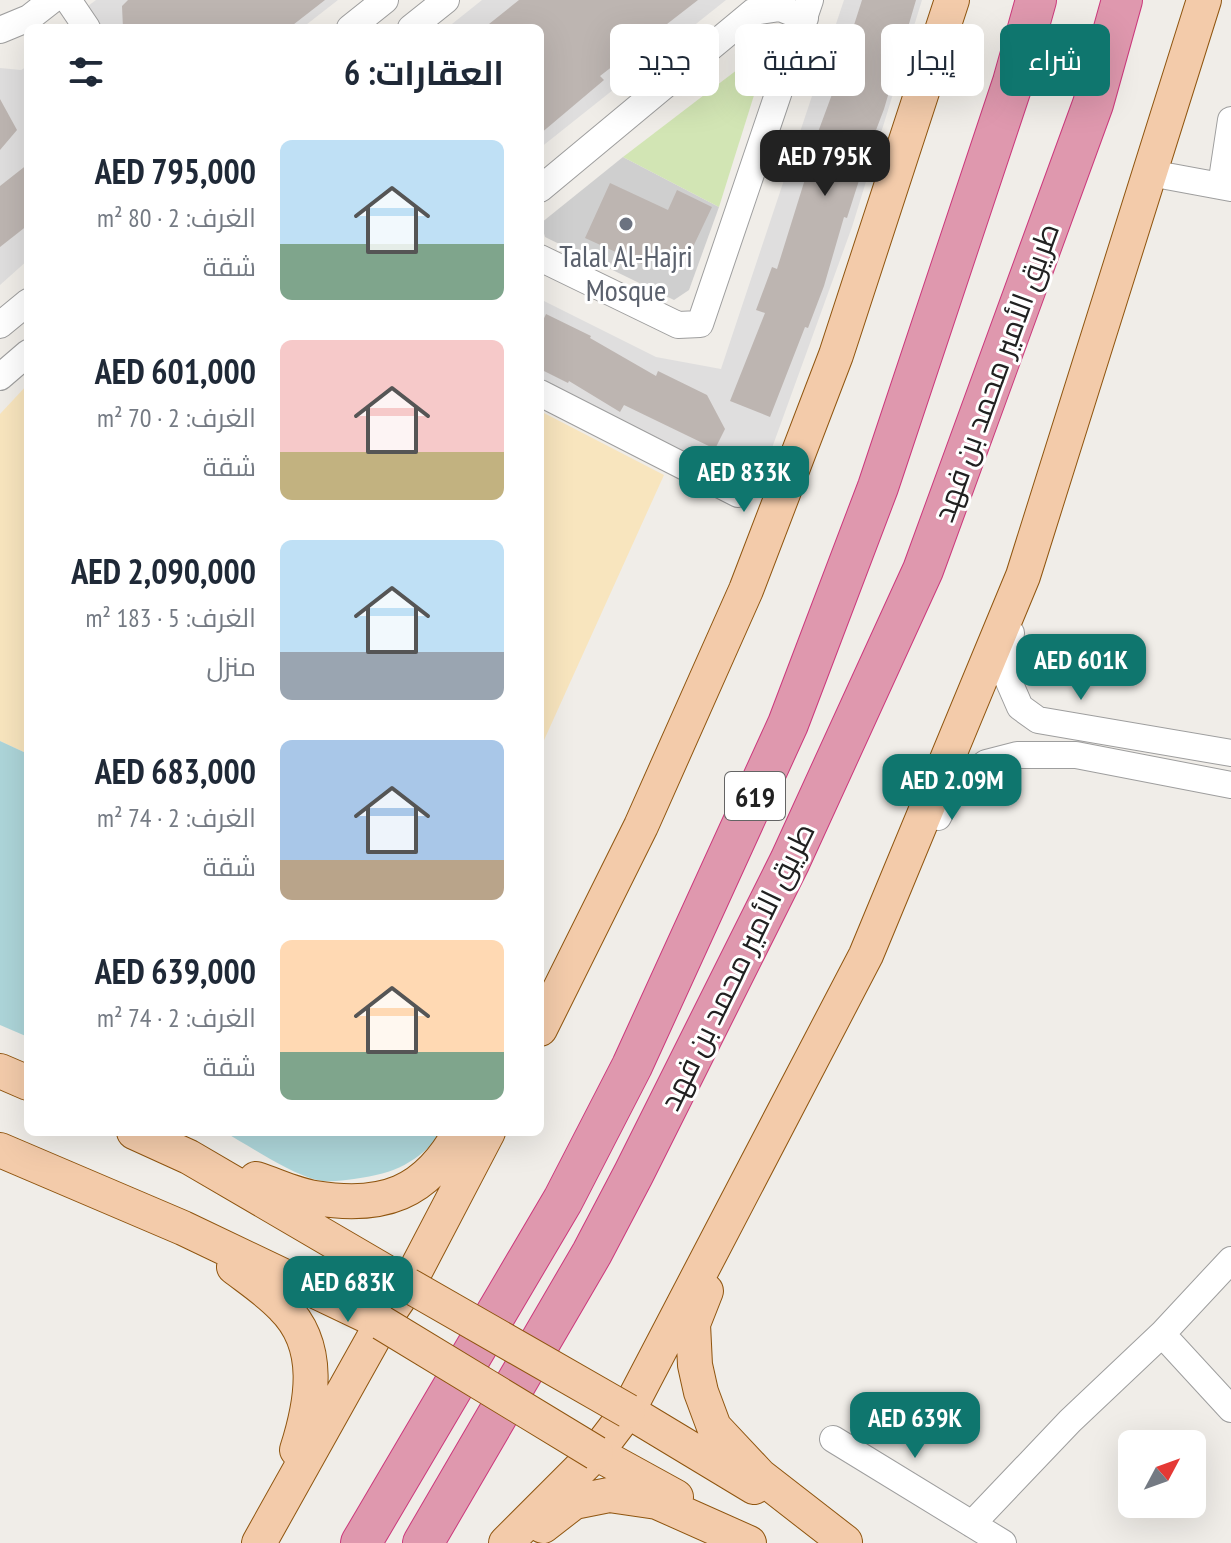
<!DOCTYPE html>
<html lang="ar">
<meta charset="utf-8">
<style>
:root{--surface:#fff;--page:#f2f2f3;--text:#1f2937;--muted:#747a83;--accent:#0f766e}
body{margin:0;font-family:"PT Sans Narrow",Cairo,sans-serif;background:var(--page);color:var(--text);direction:rtl;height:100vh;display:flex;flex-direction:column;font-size:30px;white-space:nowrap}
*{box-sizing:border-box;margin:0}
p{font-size:26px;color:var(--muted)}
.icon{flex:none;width:44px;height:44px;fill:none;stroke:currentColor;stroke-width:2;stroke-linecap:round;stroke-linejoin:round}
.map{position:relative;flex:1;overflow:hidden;direction:ltr}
.details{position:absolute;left:24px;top:24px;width:520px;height:1112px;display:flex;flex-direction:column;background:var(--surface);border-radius:12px;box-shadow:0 8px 32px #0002;direction:rtl}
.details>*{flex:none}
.hud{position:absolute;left:568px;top:24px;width:542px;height:72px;direction:rtl;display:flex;gap:16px}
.needle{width:52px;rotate:49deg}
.controls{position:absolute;left:1118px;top:1430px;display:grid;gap:16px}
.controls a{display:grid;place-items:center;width:88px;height:88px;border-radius:12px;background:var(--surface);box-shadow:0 8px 32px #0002;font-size:40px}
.price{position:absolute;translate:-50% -68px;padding:0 18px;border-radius:16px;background:var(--accent);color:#fff;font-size:26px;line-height:52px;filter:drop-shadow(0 2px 4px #0008)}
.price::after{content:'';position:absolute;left:50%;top:48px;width:24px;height:18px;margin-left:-12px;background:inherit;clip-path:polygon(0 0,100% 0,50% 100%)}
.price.current{background:#222;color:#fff}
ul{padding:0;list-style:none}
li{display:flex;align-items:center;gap:24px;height:200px;padding:0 40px}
li span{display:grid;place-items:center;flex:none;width:224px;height:160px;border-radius:12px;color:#555}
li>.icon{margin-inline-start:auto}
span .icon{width:96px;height:96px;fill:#fffc;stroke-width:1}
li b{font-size:34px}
h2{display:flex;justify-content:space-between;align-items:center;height:96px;padding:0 40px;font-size:34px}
.tag{padding:0 28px;border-radius:12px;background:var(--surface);box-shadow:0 8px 32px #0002;font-size:28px;line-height:72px}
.tag.current{background:var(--accent);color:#fff}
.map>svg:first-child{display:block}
.residential{fill:#dfdede}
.religious{fill:#cfcfcf}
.grass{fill:#d2e5b4}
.sand{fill:#f8e5be}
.water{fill:#add5d9}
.building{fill:#bdb5b1}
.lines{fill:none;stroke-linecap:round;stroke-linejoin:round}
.minor-casing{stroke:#9e9e9e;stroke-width:28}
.major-casing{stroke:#8f550f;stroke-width:36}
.highway-casing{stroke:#cb397c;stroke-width:42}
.minor{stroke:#fff;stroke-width:26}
.major{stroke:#f3cbaa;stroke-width:34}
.highway{stroke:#df98ae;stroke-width:40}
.major-bridge-casing{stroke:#8f550f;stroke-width:36;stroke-linecap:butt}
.major-bridge{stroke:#f3cbaa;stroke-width:34}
.worship-dot{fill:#6b7280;stroke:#fff;stroke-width:3}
.labels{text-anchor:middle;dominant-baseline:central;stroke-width:6;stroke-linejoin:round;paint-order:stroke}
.shield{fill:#fff;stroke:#646464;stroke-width:2}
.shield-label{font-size:28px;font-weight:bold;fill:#212121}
.worship-label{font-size:30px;fill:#5b616d;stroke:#fff}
.street-label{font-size:30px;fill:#212121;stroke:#fff}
</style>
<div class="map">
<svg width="1231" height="1543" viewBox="0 0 1231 1543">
<rect width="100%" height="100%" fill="#f0ede8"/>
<path class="residential" d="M 96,0 L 338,0 L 302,28 L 99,28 L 84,9 Z
M 482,0 L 726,0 L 540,148 L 540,28 L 447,28 Z
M 844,0 L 922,0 L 852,227 L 756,492 L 540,383 L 540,299 L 656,357 L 721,369 Z
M 28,66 L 28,260 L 0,285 L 0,68 L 21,70 Z"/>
<path class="religious" d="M 623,157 L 719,207 L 689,290 L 674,300 L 545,237 L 541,223 Z"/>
<path class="grass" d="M 746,63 L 760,76 L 719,207 L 623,157 Z"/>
<path class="sand" d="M 28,384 L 28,754 L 0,741 L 0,414 Z
M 540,411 L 664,475 L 540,749 Z"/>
<path class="water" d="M 0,741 L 28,754 L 28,1037 L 0,1025 Z
M 224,1132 L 445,1132 C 414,1163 398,1173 354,1179 C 343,1180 329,1183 317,1180 C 289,1173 250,1146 224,1132 Z"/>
<path class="building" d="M 128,0 L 325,0 L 289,28 L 123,28 L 122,6 Z
M 519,0 L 698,0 L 600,76 L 604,80 L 540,134 L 540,28 L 484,28 Z
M 862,0 L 916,0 L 884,109 L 861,170 L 862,171 L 847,218 L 844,217 L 824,286 L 808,328 L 805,327 L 770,417 L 730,401 L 765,313 L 756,310 L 772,267 L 777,269 L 816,144 L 814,143 L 831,97 Z
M 0,99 L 17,130 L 0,150 Z
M 28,164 L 28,225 L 0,247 L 0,186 Z
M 610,183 L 668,210 L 677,190 L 712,207 L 683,268 L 648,251 L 642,264 L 585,238 Z
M 546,314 L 591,336 L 590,338 L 656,376 L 658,371 L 707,395 L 725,429 L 715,449 L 624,405 L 620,412 L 569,381 L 568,383 L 540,369 L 540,327 Z"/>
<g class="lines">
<defs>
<path id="minor" d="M 68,0 L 87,28
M 350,28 L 385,0
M 411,28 L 446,0
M 0,30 L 29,18 L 52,0
M 1150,173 L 1231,188
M 1221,186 L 1231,120
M 540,189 L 753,12 L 780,8 L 805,18
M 540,258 L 678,325 L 700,324 L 810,0
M 0,325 L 28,302
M 0,377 L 28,353
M 540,393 L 738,494
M 1011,633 L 1003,668 L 1020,707 L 1038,720 L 1231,753
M 938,817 L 954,786 L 986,763 L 1017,755 L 1076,755 L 1231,785
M 1162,1334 L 1231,1409
M 833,1439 L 1003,1543
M 972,1524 L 1070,1421 L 1162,1334 L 1231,1260"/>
<path id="major" d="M 540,1029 L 641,826 L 746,590 L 836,355 L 952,0
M 0,1071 L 28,1083
M 134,1132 L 189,1157 L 408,1285
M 0,1150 L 183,1228 L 382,1323
M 256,1179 C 275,1185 295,1195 315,1198 C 383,1209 426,1194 460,1132
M 234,1267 C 251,1280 269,1292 283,1307 C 323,1346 312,1403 297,1450
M 706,1291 L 693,1324 L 695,1365 L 701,1392 L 714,1427 L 760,1476 L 845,1542
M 628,1411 L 754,1487
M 596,1453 L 676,1497
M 543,1526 L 574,1502 L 609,1495 L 657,1502 L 749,1543
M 259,1543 L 382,1323 L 408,1285 L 488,1132
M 506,1543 L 596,1453 L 628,1411 L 866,955 L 1023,576 L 1204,0"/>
<path id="highway" d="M 361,1543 L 563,1200 L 632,1066 L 788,724 L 878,487 L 1013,82 L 1036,0
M 423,1543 L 592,1253 L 634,1173 L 790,861 L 923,570 L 1093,104 L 1122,0"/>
</defs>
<use href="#minor" class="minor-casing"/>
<use href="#major" class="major-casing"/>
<use href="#highway" class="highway-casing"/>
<use href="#minor" class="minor"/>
<use href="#major" class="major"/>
<use href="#highway" class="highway"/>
<defs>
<path id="major-bridge" d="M 408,1285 L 628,1411
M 382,1323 L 596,1453"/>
</defs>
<use href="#major-bridge" class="major-bridge-casing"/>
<use href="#major-bridge" class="major-bridge"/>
</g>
<circle class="worship-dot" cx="626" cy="224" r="8"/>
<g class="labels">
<rect class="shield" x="725" y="772" width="60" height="48" rx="6"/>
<g class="shield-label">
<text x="755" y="796">619</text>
</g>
<g class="worship-label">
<text x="626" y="255">Talal Al-Hajri<tspan x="626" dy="34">Mosque</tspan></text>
</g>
<g class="street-label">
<text transform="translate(995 372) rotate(-70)">طريق الأمير محمد بن فهد</text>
<text transform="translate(736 966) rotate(-64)">طريق الأمير محمد بن فهد</text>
</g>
</g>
</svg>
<div class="controls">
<a><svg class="needle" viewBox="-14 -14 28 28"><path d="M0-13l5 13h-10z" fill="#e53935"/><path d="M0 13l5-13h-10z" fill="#747a83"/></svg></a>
</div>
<b class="price current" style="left:825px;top:198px">AED 795K</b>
<b class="price" style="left:744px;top:514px">AED 833K</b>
<b class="price" style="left:1081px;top:702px">AED 601K</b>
<b class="price" style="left:952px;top:822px">AED 2.09M</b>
<b class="price" style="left:348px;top:1324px">AED 683K</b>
<b class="price" style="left:915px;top:1460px">AED 639K</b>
<div class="hud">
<a class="tag current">شراء</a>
<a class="tag">إيجار</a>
<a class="tag">تصفية</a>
<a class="tag">جديد</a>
</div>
<section class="details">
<h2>العقارات: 6<svg class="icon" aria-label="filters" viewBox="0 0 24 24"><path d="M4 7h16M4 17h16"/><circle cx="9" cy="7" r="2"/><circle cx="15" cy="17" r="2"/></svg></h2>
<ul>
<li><span style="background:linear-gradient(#bfe0f5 65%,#7fa58c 0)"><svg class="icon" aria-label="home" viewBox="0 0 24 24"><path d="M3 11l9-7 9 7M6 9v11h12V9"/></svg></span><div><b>AED 795,000</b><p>الغرف: 2 · 80 m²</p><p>شقة</p></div></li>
<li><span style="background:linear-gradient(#f6c9c9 70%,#c2b280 0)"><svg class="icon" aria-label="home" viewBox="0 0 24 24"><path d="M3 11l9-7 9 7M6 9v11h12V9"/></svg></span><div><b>AED 601,000</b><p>الغرف: 2 · 70 m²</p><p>شقة</p></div></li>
<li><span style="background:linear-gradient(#bfe0f5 70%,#9aa5b1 0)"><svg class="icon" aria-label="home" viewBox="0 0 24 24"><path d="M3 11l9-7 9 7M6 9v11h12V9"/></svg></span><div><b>AED 2,090,000</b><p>الغرف: 5 · 183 m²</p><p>منزل</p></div></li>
<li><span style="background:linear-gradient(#a9c7e8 75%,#b9a48a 0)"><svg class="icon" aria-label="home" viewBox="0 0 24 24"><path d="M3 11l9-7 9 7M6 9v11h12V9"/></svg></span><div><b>AED 683,000</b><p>الغرف: 2 · 74 m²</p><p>شقة</p></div></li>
<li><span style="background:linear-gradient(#ffd9b3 70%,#7fa58c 0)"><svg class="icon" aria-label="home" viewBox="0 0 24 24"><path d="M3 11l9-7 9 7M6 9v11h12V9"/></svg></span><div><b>AED 639,000</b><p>الغرف: 2 · 74 m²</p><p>شقة</p></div></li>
</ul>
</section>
</div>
